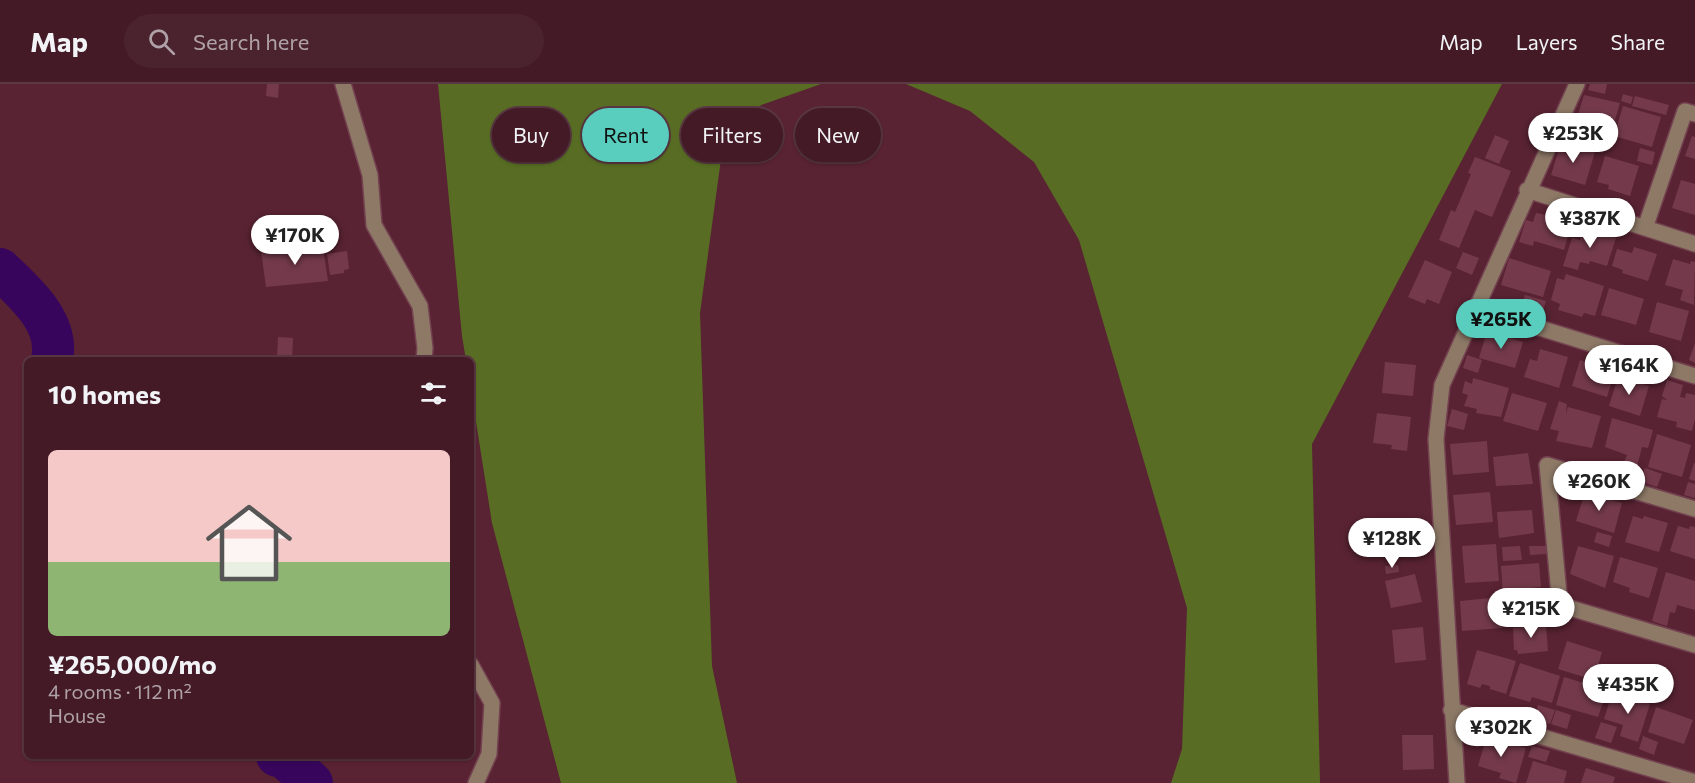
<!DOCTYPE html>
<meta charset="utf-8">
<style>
:root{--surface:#431a26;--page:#4a232e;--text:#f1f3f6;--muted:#afa1a7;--line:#5b3843;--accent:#59cebe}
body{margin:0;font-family:Commissioner,sans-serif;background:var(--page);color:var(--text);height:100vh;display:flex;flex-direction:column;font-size:22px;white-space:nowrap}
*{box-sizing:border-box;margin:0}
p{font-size:20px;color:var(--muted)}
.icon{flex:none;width:33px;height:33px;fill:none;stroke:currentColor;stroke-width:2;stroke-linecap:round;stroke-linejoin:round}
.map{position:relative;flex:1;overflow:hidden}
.side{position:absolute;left:24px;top:273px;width:450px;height:402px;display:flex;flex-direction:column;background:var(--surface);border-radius:9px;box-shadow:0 2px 4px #0004,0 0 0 2px var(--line)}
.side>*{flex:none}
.top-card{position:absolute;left:492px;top:24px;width:570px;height:54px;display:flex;gap:12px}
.price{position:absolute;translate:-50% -51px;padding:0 14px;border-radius:21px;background:#fff;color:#222;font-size:20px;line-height:39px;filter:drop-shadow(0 2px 3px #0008)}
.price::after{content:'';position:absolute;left:50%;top:36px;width:18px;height:14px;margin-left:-9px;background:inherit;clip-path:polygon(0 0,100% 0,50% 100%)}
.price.on{background:var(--accent);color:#111}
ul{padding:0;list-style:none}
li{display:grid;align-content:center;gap:12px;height:318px;padding:0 24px}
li+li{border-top:2px solid var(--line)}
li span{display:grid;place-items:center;height:186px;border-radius:9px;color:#555}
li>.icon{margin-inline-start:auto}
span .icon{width:108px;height:108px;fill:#fffc;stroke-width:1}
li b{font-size:26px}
h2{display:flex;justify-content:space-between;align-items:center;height:72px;padding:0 24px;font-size:26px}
.tag{padding:0 21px;border-radius:27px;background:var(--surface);box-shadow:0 2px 4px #0004,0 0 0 2px var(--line);font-size:21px;line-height:54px}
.tag.on{background:var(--accent);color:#111}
header{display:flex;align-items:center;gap:36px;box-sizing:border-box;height:84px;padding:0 30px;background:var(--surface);border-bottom:2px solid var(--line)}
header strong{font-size:28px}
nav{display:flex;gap:33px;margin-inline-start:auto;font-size:21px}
.search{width:420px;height:54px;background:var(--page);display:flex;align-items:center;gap:15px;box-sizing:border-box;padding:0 21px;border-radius:33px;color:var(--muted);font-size:22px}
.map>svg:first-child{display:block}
.forest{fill:#586d23}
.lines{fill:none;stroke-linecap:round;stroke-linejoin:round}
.river{stroke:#37065c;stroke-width:42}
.building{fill:#743a4b}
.minor-casing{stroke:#73414f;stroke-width:18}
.minor{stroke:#8e7967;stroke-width:15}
</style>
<header>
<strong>Map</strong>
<div class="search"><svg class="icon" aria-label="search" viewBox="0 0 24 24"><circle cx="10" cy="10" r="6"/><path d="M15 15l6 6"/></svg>Search here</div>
<nav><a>Map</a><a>Layers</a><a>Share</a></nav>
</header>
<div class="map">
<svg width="1695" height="699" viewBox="0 0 1695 699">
<rect width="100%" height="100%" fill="#592333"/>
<path class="forest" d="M 438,0 L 821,0 L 761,21 L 721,75 L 700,229 L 712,582 L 737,699 L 561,699 L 492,439 L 471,306 L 471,276 L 466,276 L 462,252 Z
M 906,0 L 1502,0 L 1312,360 L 1320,699 L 1171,699 L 1182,665 L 1187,524 L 1079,156 L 1034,78 L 970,27 Z"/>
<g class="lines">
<path class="river" d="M 0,185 C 25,209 60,238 52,276
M 277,672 L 285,674 L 312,699"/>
</g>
<path class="building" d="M 267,0 L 279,0 L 278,14 L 266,12 Z
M 1590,0 L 1607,0 L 1605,10 L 1588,6 Z
M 1623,10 L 1633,13 L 1631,20 L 1621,17 Z
M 1584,11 L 1620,19 L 1611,49 L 1584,43 L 1585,40 L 1576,37 Z
M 1635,12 L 1669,21 L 1666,31 L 1632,22 Z
M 1623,22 L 1661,33 L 1652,63 L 1614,52 Z
M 1495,51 L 1509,57 L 1499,80 L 1485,74 Z
M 1692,52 L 1695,53 L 1695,75 L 1685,72 Z
M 1561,58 L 1595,68 L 1585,101 L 1551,91 Z
M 1640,64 L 1655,68 L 1652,81 L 1637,77 Z
M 1605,72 L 1639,82 L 1630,112 L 1608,105 L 1609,101 L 1597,98 Z
M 1475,73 L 1511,87 L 1492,133 L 1475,126 L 1459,164 L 1439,156 L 1451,126 L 1455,128 L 1471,90 L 1468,89 Z
M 1681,96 L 1695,100 L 1695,131 L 1672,124 Z
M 1536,129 L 1573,136 L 1564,166 L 1534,157 L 1533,162 L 1519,158 L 1526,136 L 1533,138 Z
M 1583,144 L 1616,154 L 1607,182 L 1590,177 L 1589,180 L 1580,178 L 1578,186 L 1563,182 L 1572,154 L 1580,156 Z
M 322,157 L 328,197 L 266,203 L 261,167 L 281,164 L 282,169 L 305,166 L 304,160 Z
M 1634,163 L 1657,170 L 1648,197 L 1622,189 L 1623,186 L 1612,182 L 1617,165 L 1632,169 Z
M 347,167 L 349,185 L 344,186 L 344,189 L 330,191 L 327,170 Z
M 1463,168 L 1479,174 L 1472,191 L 1456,184 Z
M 1509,174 L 1551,187 L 1543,213 L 1501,201 Z
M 1673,175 L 1690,180 L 1691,177 L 1695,178 L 1694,221 L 1680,216 L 1683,206 L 1665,201 Z
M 1425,176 L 1452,188 L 1439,220 L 1427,215 L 1425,220 L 1408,213 Z
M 1566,190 L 1604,202 L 1595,232 L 1584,229 L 1582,233 L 1558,226 L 1560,220 L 1551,216 L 1557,194 L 1564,196 Z
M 1609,204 L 1644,215 L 1636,241 L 1601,231 Z
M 1525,211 L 1546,217 L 1541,232 L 1520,226 Z
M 1657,218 L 1689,227 L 1681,257 L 1649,248 Z
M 1487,247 L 1523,258 L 1515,284 L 1479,274 Z
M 278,253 L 293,254 L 292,276 L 277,275 Z
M 1695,259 L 1695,279 L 1689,276 Z
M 1540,265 L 1568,273 L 1559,304 L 1524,293 L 1530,275 L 1537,277 Z
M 1467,271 L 1482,276 L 1478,289 L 1463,284 Z
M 1580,276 L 1615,287 L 1607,313 L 1572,302 Z
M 1385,278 L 1416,281 L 1413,312 L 1382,309 Z
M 1618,293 L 1649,302 L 1640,332 L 1609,322 Z
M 1473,294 L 1509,304 L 1501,333 L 1476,329 L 1477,325 L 1464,322 L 1468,311 L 1462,309 L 1465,297 L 1472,300 Z
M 1667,296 L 1683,301 L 1680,313 L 1685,314 L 1686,309 L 1695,311 L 1695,335 L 1692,347 L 1676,343 L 1677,338 L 1657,333 L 1662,315 L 1667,316 L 1662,312 Z
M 1512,309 L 1547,319 L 1538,347 L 1503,337 Z
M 1559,317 L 1567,320 L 1566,330 L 1568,323 L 1601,332 L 1592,364 L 1556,357 L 1559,347 L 1550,345 Z
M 1452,325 L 1468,330 L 1464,346 L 1447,342 Z
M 1377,329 L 1411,333 L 1407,367 L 1391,365 L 1392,361 L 1373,359 Z
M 1612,334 L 1653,346 L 1648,364 L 1642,363 L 1637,382 L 1624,378 L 1627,371 L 1605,363 Z
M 1657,350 L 1691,361 L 1682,393 L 1648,383 Z
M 1487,357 L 1489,388 L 1453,391 L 1450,360 Z
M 1528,369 L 1533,400 L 1496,402 L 1493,373 Z
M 1694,379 L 1695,379 L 1695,397 L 1689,395 Z
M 1645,384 L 1662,390 L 1657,403 L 1640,397 Z
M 1688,398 L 1695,400 L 1695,414 L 1684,411 Z
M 1490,408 L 1493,438 L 1456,441 L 1453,411 Z
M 1585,408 L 1622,419 L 1614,449 L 1576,437 Z
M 1532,426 L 1534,449 L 1499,454 L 1497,428 Z
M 1633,432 L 1643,435 L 1644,432 L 1668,439 L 1659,468 L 1625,458 Z
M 1415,438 L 1418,467 L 1383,470 L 1381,442 Z
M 1678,442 L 1689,445 L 1690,442 L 1695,443 L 1695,475 L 1670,467 Z
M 1597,448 L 1612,452 L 1609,463 L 1594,458 Z
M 1496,460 L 1499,497 L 1465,499 L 1462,462 Z
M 1520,462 L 1522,476 L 1503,477 L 1502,463 Z
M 1529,462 L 1546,462 L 1546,470 L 1530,471 Z
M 1578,462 L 1614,472 L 1605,504 L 1570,490 Z
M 1620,473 L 1658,484 L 1649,514 L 1629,508 L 1630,504 L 1613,498 Z
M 1539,479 L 1541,503 L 1522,505 L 1523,511 L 1503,513 L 1501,482 Z
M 1398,481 L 1399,488 L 1386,490 L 1385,482 Z
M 1666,488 L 1695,497 L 1695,526 L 1677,521 L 1675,529 L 1670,528 L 1667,542 L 1652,537 Z
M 1415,490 L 1422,518 L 1391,524 L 1385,497 Z
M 1548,512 L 1549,529 L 1533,530 L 1531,513 Z
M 1500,513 L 1502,544 L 1462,547 L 1460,517 Z
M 1546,541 L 1548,567 L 1518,570 L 1517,566 L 1514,566 L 1513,544 Z
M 1423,543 L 1426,576 L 1395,579 L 1392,546 Z
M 1567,557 L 1602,568 L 1594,596 L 1558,585 Z
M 1477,566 L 1516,577 L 1506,610 L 1490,605 L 1490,602 L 1482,600 L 1480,604 L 1467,600 Z
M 1520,579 L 1560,592 L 1552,619 L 1532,613 L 1530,618 L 1509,612 Z
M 1564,593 L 1607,606 L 1598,633 L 1556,621 Z
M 1612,609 L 1650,620 L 1638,658 L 1620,652 L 1623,641 L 1604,635 Z
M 1538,621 L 1555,626 L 1550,640 L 1534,635 Z
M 1656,623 L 1693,636 L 1684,660 L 1648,648 Z
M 1556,626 L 1571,631 L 1567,645 L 1551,640 Z
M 1601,638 L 1617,643 L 1611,659 L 1595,654 Z
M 1481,647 L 1488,656 L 1485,658 L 1500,663 L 1502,657 L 1526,664 L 1516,699 L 1499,694 L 1501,689 L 1478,682 L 1485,658 L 1477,664 L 1470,655 Z
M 1402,651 L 1433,651 L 1434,685 L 1403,686 Z
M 1643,652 L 1658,658 L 1654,671 L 1639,665 Z
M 1532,662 L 1550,667 L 1546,678 L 1528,673 Z
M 1533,677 L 1567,687 L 1564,699 L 1526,699 Z
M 1586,684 L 1615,693 L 1613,699 L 1581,699 Z"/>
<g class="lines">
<defs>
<path id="minor" d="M 343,0 L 370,91 L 374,141 L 420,222 L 425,264 L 424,276
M 1527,106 L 1695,160
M 1645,144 L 1685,27 L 1695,30
M 1475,224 L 1695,292
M 1695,425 L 1547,381 L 1560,521 L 1695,561
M 471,581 L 492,619 L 489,670 L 476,699
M 1451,626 L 1695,698
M 1457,699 L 1436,355 L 1442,301 L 1577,0"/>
</defs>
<use href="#minor" class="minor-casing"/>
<use href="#minor" class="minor"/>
</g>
</svg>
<b class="price" style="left:1573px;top:80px">¥253K</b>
<b class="price" style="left:1590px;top:165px">¥387K</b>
<b class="price" style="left:295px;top:182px">¥170K</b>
<b class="price on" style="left:1501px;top:266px">¥265K</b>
<b class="price" style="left:1629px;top:312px">¥164K</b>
<b class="price" style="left:1599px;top:428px">¥260K</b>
<b class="price" style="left:1392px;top:485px">¥128K</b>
<b class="price" style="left:1531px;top:555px">¥215K</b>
<b class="price" style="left:1628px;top:631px">¥435K</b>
<b class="price" style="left:1501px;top:674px">¥302K</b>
<div class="top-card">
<a class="tag">Buy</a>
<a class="tag on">Rent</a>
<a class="tag">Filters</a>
<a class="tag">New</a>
</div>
<section class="side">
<h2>10 homes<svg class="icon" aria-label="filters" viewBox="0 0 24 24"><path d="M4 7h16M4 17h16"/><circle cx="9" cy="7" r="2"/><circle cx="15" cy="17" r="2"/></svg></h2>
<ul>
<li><span style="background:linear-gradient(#f6c9c9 60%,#8fb573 0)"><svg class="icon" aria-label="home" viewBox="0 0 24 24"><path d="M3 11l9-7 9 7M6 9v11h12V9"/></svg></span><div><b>¥265,000/mo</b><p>4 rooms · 112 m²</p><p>House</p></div></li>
</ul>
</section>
</div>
